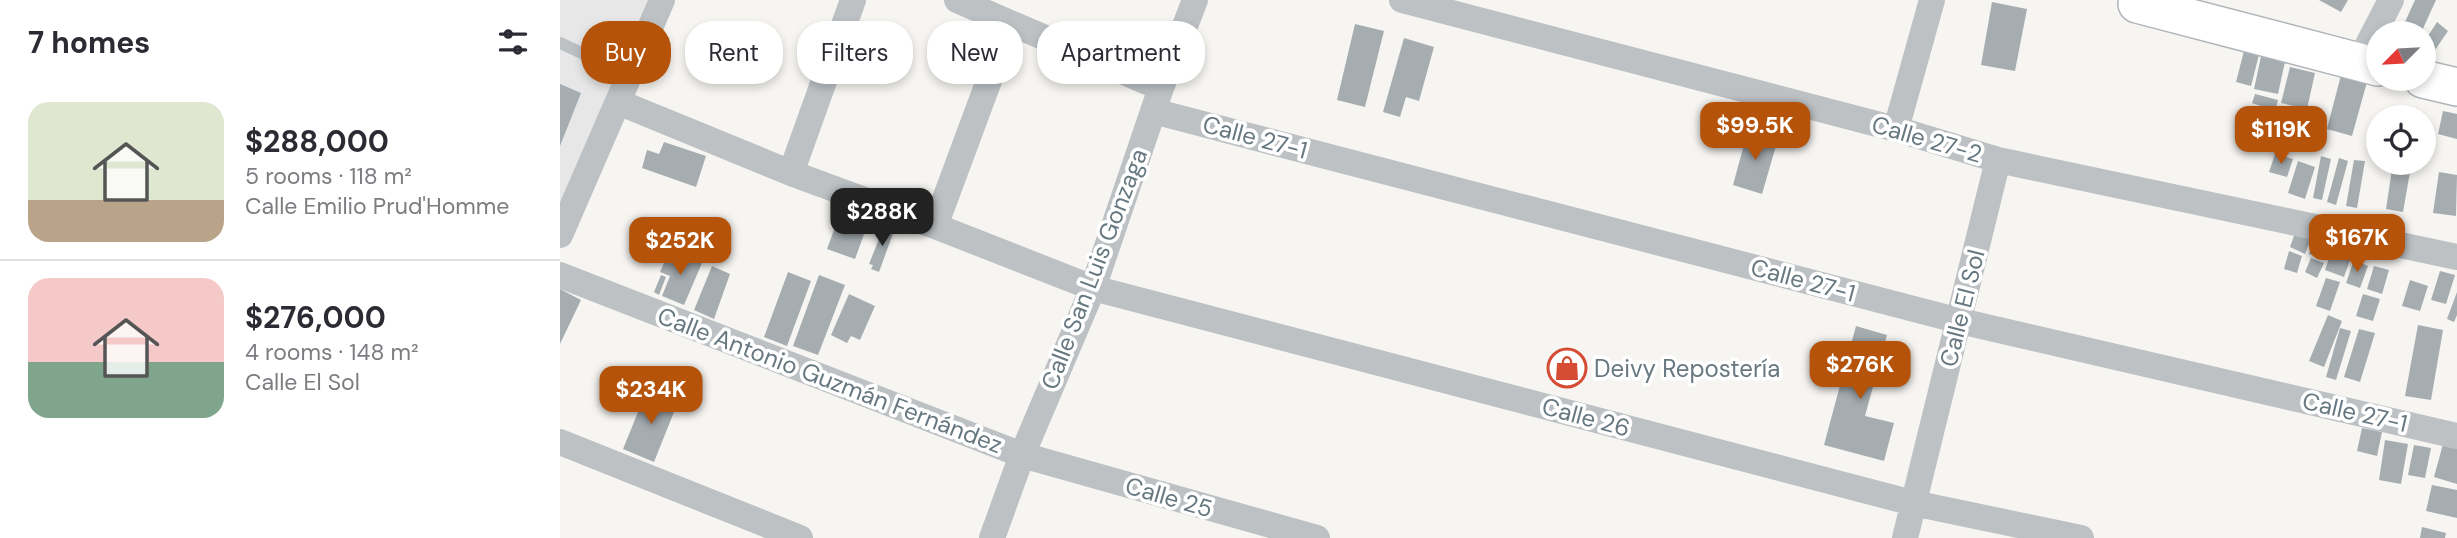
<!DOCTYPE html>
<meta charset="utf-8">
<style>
:root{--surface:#fff;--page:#f7f7f7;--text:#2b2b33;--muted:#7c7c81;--line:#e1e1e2;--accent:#b45309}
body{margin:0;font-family:"DM Sans",sans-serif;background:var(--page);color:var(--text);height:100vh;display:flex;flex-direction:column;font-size:26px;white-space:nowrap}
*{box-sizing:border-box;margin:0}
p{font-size:23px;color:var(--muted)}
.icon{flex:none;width:38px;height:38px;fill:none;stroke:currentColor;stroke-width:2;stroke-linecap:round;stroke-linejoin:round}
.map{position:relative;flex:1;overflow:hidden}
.sheet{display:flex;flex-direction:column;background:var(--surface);width:560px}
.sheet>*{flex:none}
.hud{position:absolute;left:21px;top:21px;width:665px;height:63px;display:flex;gap:14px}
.needle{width:46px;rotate:246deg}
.buttons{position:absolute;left:1806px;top:21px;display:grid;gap:14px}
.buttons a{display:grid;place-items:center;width:70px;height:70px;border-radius:50%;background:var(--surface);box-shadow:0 4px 10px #0003;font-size:35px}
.price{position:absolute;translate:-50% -60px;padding:0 16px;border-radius:14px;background:var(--accent);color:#fff;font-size:23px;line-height:46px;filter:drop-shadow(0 2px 4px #0008)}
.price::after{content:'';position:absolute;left:50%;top:42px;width:21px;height:16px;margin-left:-10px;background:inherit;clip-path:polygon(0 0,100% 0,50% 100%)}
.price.current{background:#222;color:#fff}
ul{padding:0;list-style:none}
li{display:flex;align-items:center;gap:21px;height:175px;padding:0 28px}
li+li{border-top:2px solid var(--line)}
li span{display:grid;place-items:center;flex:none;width:196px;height:140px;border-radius:21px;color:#555}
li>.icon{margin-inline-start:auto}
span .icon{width:84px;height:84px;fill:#fffc;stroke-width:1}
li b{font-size:30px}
h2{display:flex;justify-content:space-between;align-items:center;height:84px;padding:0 28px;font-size:30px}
.chip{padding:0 24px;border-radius:28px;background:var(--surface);box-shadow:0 4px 10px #0003;font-size:24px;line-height:63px}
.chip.current{background:var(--accent);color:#fff}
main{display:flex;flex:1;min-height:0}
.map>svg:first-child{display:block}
.built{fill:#e6e7e6}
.building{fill:#a5adb1}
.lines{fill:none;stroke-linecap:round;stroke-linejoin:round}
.secondary-casing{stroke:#afb5b9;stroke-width:40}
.lane{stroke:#bdc1c4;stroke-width:12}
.street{stroke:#bdc1c4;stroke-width:26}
.secondary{stroke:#fff;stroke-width:37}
.labels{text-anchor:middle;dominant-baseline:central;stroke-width:7;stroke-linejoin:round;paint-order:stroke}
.street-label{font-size:24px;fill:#677881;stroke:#fff}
.poi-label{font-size:24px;fill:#677881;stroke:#fff;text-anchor:start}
</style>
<main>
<section class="sheet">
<h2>7 homes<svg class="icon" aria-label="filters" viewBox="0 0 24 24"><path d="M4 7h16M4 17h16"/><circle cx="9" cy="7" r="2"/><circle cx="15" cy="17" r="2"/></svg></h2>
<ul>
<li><span style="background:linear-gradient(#dfe7d0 70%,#b9a48a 0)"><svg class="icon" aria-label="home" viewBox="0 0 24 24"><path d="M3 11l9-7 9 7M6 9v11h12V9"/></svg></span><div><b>$288,000</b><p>5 rooms · 118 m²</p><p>Calle Emilio Prud'Homme</p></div></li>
<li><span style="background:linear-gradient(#f6c9c9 60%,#7fa58c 0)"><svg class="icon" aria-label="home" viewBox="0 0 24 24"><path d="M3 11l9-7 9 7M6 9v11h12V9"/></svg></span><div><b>$276,000</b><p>4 rooms · 148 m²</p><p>Calle El Sol</p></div></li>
</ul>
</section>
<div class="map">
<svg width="1897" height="538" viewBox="0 0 1897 538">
<rect width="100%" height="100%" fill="#f6f5f2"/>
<path class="built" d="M 0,0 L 87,0 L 0,215 Z"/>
<path class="building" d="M 1759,0 L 1788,0 L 1781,12 Z
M 1855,0 L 1876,0 L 1861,33 L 1840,33 Z
M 1432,2 L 1467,9 L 1455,71 L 1421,65 Z
M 1877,22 L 1888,31 L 1869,59 L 1864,55 L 1864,42 Z
M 795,24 L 824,31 L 805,107 L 777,100 Z
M 844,38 L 874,47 L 859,101 L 846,97 L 840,117 L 823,112 Z
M 1685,47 L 1700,51 L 1691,86 L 1676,82 Z
M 1702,52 L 1726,57 L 1718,94 L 1694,89 Z
M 1730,67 L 1755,73 L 1747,109 L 1721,103 Z
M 1781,75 L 1807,82 L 1792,136 L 1767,129 Z
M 0,84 L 21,93 L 0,146 Z
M 1695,94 L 1718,100 L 1715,111 L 1692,103 Z
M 1883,111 L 1897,114 L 1897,139 L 1878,134 Z
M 1718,118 L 1743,124 L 1737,151 L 1712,145 Z
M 1188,130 L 1218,139 L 1202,194 L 1173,185 Z
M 104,142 L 146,156 L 136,187 L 82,168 L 87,150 L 99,154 Z
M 1715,154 L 1733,159 L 1727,177 L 1709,172 Z
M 1761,156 L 1771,159 L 1762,200 L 1753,198 Z
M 1779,158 L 1788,161 L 1776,205 L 1767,202 Z
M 1794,160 L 1805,161 L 1797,208 L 1786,206 Z
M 1738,161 L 1755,167 L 1745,199 L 1728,193 Z
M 1832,169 L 1850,172 L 1843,212 L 1826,209 Z
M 1879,172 L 1897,175 L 1896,216 L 1873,213 Z
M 279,216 L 285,218 L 284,221 L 302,227 L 303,225 L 307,226 L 295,259 L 267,249 Z
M 325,224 L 335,228 L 319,272 L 311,269 L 313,265 L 309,264 Z
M 1735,233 L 1751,239 L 1745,254 L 1730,247 Z
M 1754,238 L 1769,242 L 1764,259 L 1749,254 Z
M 81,239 L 100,247 L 95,258 L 74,248 L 77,240 L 79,242 Z
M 1772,250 L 1791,257 L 1784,277 L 1765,270 Z
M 1729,251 L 1742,256 L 1737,273 L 1724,269 Z
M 115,252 L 142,263 L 124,305 L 102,296 L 110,276 L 100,272 L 105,261 L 111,263 Z
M 1751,258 L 1764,263 L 1757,278 L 1745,272 Z
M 1794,260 L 1808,266 L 1800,288 L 1786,283 Z
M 152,266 L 170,274 L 154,319 L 134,310 Z
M 1814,266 L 1829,270 L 1822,294 L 1807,289 Z
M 1880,271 L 1895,275 L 1886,304 L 1871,300 Z
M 228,272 L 251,281 L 227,346 L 204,337 Z
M 101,275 L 106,277 L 99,295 L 94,292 Z
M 259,275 L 285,285 L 258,355 L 233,346 Z
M 1766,278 L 1780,282 L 1770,311 L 1756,306 Z
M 1850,280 L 1868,286 L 1860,311 L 1842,306 Z
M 0,289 L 21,300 L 0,344 Z
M 1897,292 L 1897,315 L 1894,322 L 1887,319 Z
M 289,294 L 315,306 L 300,340 L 291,336 L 287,343 L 271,335 Z
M 1803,294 L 1820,299 L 1813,321 L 1796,316 Z
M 1768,315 L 1782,321 L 1764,367 L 1749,361 Z
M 1858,325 L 1883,330 L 1871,400 L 1845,396 Z
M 1296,326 L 1327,335 L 1305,416 L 1334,423 L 1324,461 L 1264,445 Z
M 1780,328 L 1791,331 L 1776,380 L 1766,377 Z
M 1799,329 L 1815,333 L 1800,382 L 1784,377 Z
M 87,390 L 118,402 L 94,462 L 63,449 Z
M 1802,428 L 1822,432 L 1817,456 L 1797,451 Z
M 1825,440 L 1848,444 L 1841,484 L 1819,480 Z
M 1883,444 L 1897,448 L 1897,484 L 1874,477 Z
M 1854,445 L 1871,448 L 1865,478 L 1848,475 Z
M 1872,485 L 1897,490 L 1897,518 L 1866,511 Z
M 1862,527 L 1886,533 L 1885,538 L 1860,538 Z"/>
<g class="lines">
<defs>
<path id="secondary" d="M 1579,0 L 1577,4 L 1818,67
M 1863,79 L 1897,87"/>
</defs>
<use href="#secondary" class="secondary-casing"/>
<path class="lane" d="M 0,43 L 69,75"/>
<path class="street" d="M 397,0 L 601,88
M 842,0 L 1336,129 L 1438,160 L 1897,257
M 1799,62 L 1831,0
M 58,102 L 231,173 L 375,226 L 533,288 L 1353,503 L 1521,538
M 593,111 L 1400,321 L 1897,436
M 1336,129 L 1372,0
M 231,173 L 293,0
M 375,226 L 450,24
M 0,235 L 102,0
M 0,275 L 462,455 L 757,538
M 0,442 L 240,538
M 432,538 L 462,455 L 533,288 L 601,88 L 635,0
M 1345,538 L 1438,160"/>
<use href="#secondary" class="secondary"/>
</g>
<defs>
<symbol id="shop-ring" viewBox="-11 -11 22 22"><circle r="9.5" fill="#fff" stroke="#d44c34" stroke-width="1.5"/><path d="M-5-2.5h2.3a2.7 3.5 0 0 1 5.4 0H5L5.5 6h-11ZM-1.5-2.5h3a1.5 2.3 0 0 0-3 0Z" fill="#d44c34"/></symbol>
</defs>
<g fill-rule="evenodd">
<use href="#shop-ring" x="985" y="346" width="44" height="44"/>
</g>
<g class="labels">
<g class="street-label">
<text transform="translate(695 137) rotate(15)">Calle 27-1</text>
<text transform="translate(1367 139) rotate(16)">Calle 27-2</text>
<text transform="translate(534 269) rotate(-69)">Calle San Luis Gonzaga</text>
<text transform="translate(1243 280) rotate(15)">Calle 27-1</text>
<text transform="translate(1402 308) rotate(-76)">Calle El Sol</text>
<text transform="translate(270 380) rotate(21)">Calle Antonio Guzmán Fernández</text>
<text transform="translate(1795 412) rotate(13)">Calle 27-1</text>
<text transform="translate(1026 417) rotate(15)">Calle 26</text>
<text transform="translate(609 497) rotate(16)">Calle 25</text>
</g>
<g class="poi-label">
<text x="1034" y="368">Deivy Repostería</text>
</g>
</g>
</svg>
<div class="buttons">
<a><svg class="needle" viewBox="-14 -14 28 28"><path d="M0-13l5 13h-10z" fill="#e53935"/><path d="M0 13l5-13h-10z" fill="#7c7c81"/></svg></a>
<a><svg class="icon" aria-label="locate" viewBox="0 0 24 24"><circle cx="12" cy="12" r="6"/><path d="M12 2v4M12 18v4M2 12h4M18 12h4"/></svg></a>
</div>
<b class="price" style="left:1195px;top:162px">$99.5K</b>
<b class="price" style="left:1721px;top:166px">$119K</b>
<b class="price current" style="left:322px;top:248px">$288K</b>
<b class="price" style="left:1797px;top:274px">$167K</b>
<b class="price" style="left:120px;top:277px">$252K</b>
<b class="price" style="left:1300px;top:401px">$276K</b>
<b class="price" style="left:91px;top:426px">$234K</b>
<div class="hud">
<a class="chip current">Buy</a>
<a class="chip">Rent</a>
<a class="chip">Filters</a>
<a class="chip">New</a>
<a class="chip">Apartment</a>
</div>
</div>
</main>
